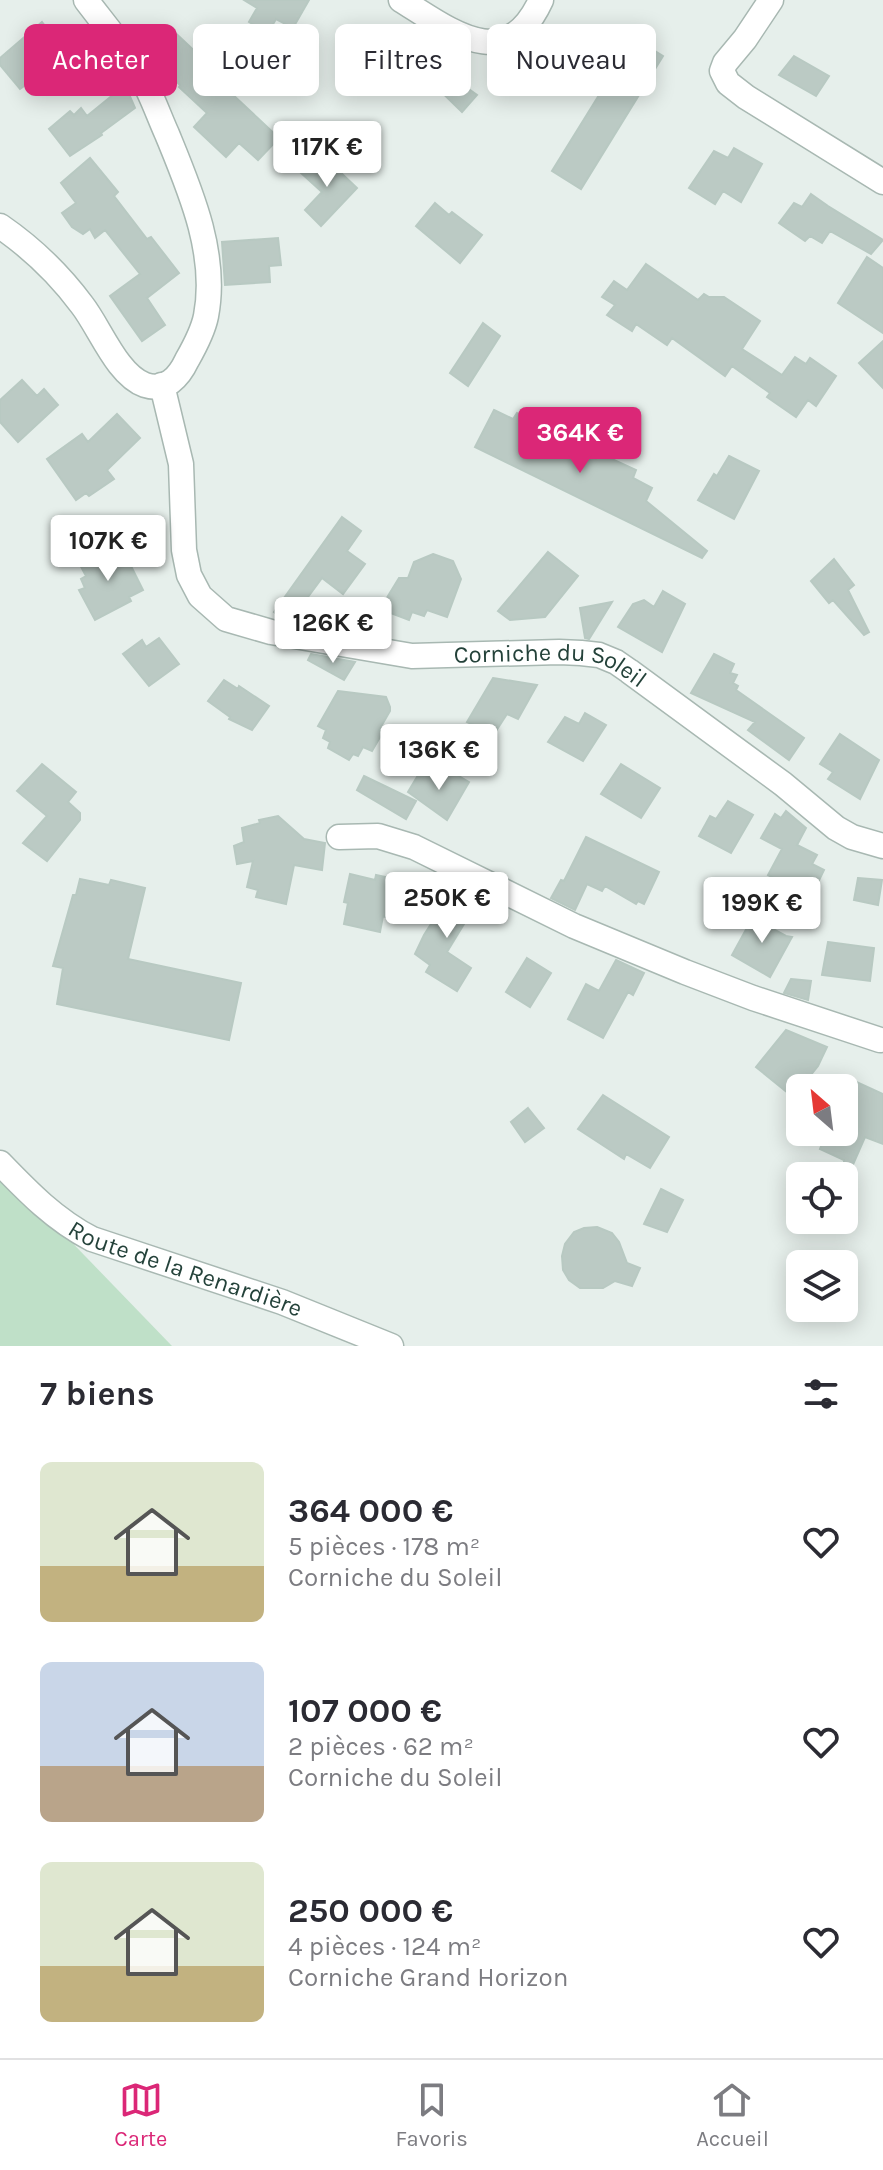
<!DOCTYPE html>
<html lang="fr">
<meta charset="utf-8">
<style>
:root{--surface:#fff;--page:#f7f7f7;--text:#2b2b33;--muted:#7c7c81;--line:#e1e1e2;--accent:#db2777}
body{margin:0;font-family:Karla,sans-serif;background:var(--page);color:var(--text);height:100vh;display:flex;flex-direction:column;font-size:30px;white-space:nowrap}
*{box-sizing:border-box;margin:0}
p{font-size:26px;color:var(--muted)}
.icon{flex:none;width:44px;height:44px;fill:none;stroke:currentColor;stroke-width:2;stroke-linecap:round;stroke-linejoin:round}
.map{position:relative;height:1346px;overflow:hidden}
.drawer{display:flex;flex-direction:column;background:var(--surface);flex:1}
.drawer>*{flex:none}
.hud{position:absolute;left:24px;top:24px;width:836px;height:72px;display:flex;gap:16px}
.needle{width:52px;rotate:332deg}
.tools{position:absolute;left:786px;top:1074px;display:grid;gap:16px}
.tools a{display:grid;place-items:center;width:72px;height:72px;border-radius:12px;background:var(--surface);box-shadow:0 4px 20px #0003;font-size:40px}
.price{position:absolute;translate:-50% -68px;padding:0 18px;border-radius:8px;background:#fff;color:#222;font-size:26px;line-height:52px;filter:drop-shadow(0 2px 4px #0008)}
.price::after{content:'';position:absolute;left:50%;top:48px;width:24px;height:18px;margin-left:-12px;background:inherit;clip-path:polygon(0 0,100% 0,50% 100%)}
.price.active{background:var(--accent);color:#fff}
ul{padding:0;list-style:none}
li{display:flex;align-items:center;gap:24px;height:200px;padding:0 40px}
li span{display:grid;place-items:center;flex:none;width:224px;height:160px;border-radius:12px;color:#555}
li>.icon{margin-inline-start:auto}
span .icon{width:96px;height:96px;fill:#fffc;stroke-width:1}
li b{font-size:34px}
h2{display:flex;justify-content:space-between;align-items:center;height:96px;padding:0 40px;font-size:34px}
.chip{padding:0 28px;border-radius:12px;background:var(--surface);box-shadow:0 4px 20px #0003;font-size:28px;line-height:72px}
.chip.active{background:var(--accent);color:#fff}
.tab-bar{display:flex;justify-content:space-around;align-items:center;height:112px;border-top:2px solid var(--line);background:var(--surface);font-size:22px;color:var(--muted)}
.tab-bar a{display:grid;justify-items:center;gap:4px}
.tab-bar .active{color:var(--accent)}
.map>svg:first-child{display:block}
.green{fill:#bfe0c8}
.building{fill:#bbcac4;stroke:#b8c9c2;stroke-width:2}
.lines{fill:none;stroke-linecap:round;stroke-linejoin:round}
.minor-casing{stroke:#a8b8b2;stroke-width:27}
.minor{stroke:#fff;stroke-width:24}
.labels{text-anchor:middle;dominant-baseline:central;stroke-width:8;stroke-linejoin:round;paint-order:stroke}
.street-label{font-size:24px;fill:#24423a;stroke:#f7fbf9}
</style>
<div class="map">
<svg width="883" height="1346" viewBox="0 0 883 1346">
<rect width="100%" height="100%" fill="#e6efeb"/>
<path class="green" d="M 0,1168 L 172,1346 L 0,1346 Z"/>
<path class="building" d="M 244,0 L 309,0 L 293,28 L 276,19 L 268,33 L 249,22 L 257,8 Z
M 42,22 L 68,55 L 30,87 L 27,84 L 20,89 L 0,65 L 0,58 Z
M 168,26 L 220,75 L 216,79 L 279,138 L 258,160 L 239,143 L 226,157 L 194,127 L 207,113 L 179,87 L 180,85 L 156,61 L 161,57 L 150,46 Z
M 410,35 L 434,50 L 428,60 L 477,95 L 462,112 L 421,72 L 419,75 L 395,59 Z
M 631,36 L 663,56 L 581,189 L 552,171 L 604,87 L 601,85 Z
M 794,56 L 829,76 L 816,96 L 779,75 Z
M 125,85 L 135,108 L 101,133 L 102,135 L 70,156 L 49,129 L 70,111 L 74,115 L 81,108 L 87,116 Z
M 734,148 L 762,164 L 741,202 L 723,191 L 715,204 L 689,188 L 714,151 L 728,158 Z
M 320,153 L 357,188 L 321,226 L 305,210 L 322,192 L 301,173 Z
M 90,158 L 118,192 L 114,196 L 147,239 L 151,237 L 179,273 L 147,298 L 165,325 L 142,341 L 110,296 L 140,274 L 105,230 L 95,238 L 90,229 L 83,234 L 72,227 L 62,213 L 76,203 L 61,183 Z
M 811,194 L 828,206 L 883,240 L 871,254 L 830,231 L 822,243 L 810,236 L 805,241 L 779,223 L 794,203 L 802,207 Z
M 435,203 L 449,215 L 452,212 L 482,235 L 460,263 L 416,226 Z
M 278,238 L 281,265 L 269,266 L 270,282 L 225,285 L 222,242 Z
M 867,257 L 883,268 L 883,333 L 838,303 Z
M 646,264 L 698,300 L 704,294 L 709,297 L 724,297 L 760,321 L 742,349 L 782,375 L 795,357 L 806,364 L 810,358 L 836,376 L 816,406 L 808,400 L 796,417 L 767,397 L 770,393 L 732,366 L 725,376 L 672,338 L 667,345 L 636,324 L 632,331 L 607,315 L 615,305 L 602,297 L 614,281 L 627,290 Z
M 483,323 L 500,336 L 468,386 L 450,373 Z
M 883,341 L 883,388 L 859,363 Z
M 22,380 L 37,396 L 44,389 L 58,405 L 18,442 L 0,422 L 0,400 Z
M 494,410 L 513,419 L 517,413 L 554,432 L 552,438 L 596,459 L 599,453 L 636,470 L 633,478 L 652,488 L 646,501 L 707,551 L 702,558 L 475,447 Z
M 117,414 L 140,438 L 107,470 L 114,479 L 89,496 L 86,493 L 76,500 L 47,459 L 82,434 L 88,442 Z
M 729,456 L 759,471 L 734,519 L 698,500 L 714,474 L 717,476 Z
M 342,517 L 361,531 L 347,551 L 365,564 L 343,594 L 322,578 L 291,620 L 283,619 L 274,612 Z
M 109,549 L 115,561 L 126,556 L 143,590 L 129,597 L 131,601 L 95,620 L 79,590 L 85,588 L 81,579 L 86,576 L 79,563 Z
M 548,552 L 578,576 L 545,617 L 510,620 L 498,611 Z
M 433,554 L 453,561 L 461,579 L 447,617 L 427,610 L 424,616 L 412,612 L 409,620 L 380,609 L 399,578 L 408,578 L 414,562 Z
M 834,559 L 854,585 L 848,590 L 869,632 L 864,635 L 833,600 L 829,603 L 811,581 Z
M 663,591 L 685,604 L 662,652 L 618,627 L 633,604 L 644,600 L 654,607 Z
M 612,602 L 589,639 L 585,638 L 580,608 Z
M 159,638 L 179,664 L 149,686 L 123,654 L 142,640 L 146,647 Z
M 311,654 L 355,662 L 344,680 L 308,660 Z
M 714,654 L 734,664 L 730,673 L 737,675 L 733,683 L 738,686 L 736,690 L 804,738 L 789,760 L 748,730 L 755,722 L 691,693 Z
M 493,678 L 537,685 L 518,719 L 507,714 L 494,734 L 467,722 Z
M 224,680 L 238,689 L 239,686 L 269,706 L 252,730 L 229,719 L 230,717 L 208,701 Z
M 338,691 L 386,697 L 390,707 L 390,711 L 379,730 L 383,732 L 372,751 L 363,747 L 358,756 L 353,754 L 349,760 L 328,748 L 330,742 L 323,738 L 326,730 L 318,726 Z
M 585,713 L 606,725 L 583,761 L 548,742 L 565,717 L 579,724 Z
M 840,734 L 879,760 L 860,799 L 828,779 L 833,772 L 820,764 Z
M 42,764 L 76,792 L 68,802 L 80,813 L 80,820 L 47,861 L 23,843 L 47,816 L 17,791 Z
M 621,764 L 660,788 L 641,818 L 601,794 Z
M 452,772 L 469,782 L 447,820 L 408,792 L 417,777 Z
M 364,776 L 416,801 L 406,819 L 357,790 Z
M 728,801 L 753,815 L 731,853 L 699,836 L 710,816 L 716,819 Z
M 786,811 L 806,828 L 797,845 L 817,855 L 812,864 L 824,870 L 811,897 L 768,875 L 782,849 L 761,838 L 775,814 L 781,818 Z
M 278,816 L 304,839 L 325,843 L 322,870 L 294,865 L 286,904 L 256,897 L 258,890 L 247,887 L 253,861 L 237,864 L 234,846 L 244,842 L 242,828 L 260,823 L 259,820 Z
M 586,837 L 659,872 L 644,904 L 638,901 L 636,904 L 605,886 L 602,891 L 587,884 L 575,910 L 551,898 L 561,880 L 564,881 Z
M 350,874 L 375,880 L 376,875 L 399,880 L 391,918 L 383,916 L 380,932 L 344,924 L 348,903 L 344,902 Z
M 858,878 L 882,880 L 878,905 L 854,900 Z
M 80,879 L 109,885 L 111,880 L 145,888 L 128,959 L 241,983 L 229,1040 L 57,1004 L 63,968 L 53,966 L 73,895 L 76,895 Z
M 454,888 L 478,901 L 447,952 L 471,968 L 457,991 L 426,972 L 430,965 L 415,954 L 424,935 Z
M 755,913 L 776,924 L 773,929 L 786,936 L 792,937 L 770,977 L 732,955 Z
M 828,942 L 874,948 L 870,981 L 822,975 Z
M 527,958 L 551,973 L 530,1007 L 506,992 Z
M 616,960 L 644,973 L 633,995 L 628,992 L 603,1038 L 568,1019 L 586,984 L 599,991 Z
M 791,979 L 811,981 L 808,1000 L 784,993 Z
M 786,1030 L 827,1047 L 818,1066 L 793,1097 L 756,1067 Z
M 852,1080 L 883,1094 L 883,1144 L 865,1137 L 844,1185 L 844,1160 L 820,1149 L 827,1132 L 844,1132 L 844,1097 Z
M 603,1095 L 669,1137 L 650,1168 L 626,1154 L 624,1159 L 578,1129 Z
M 528,1108 L 544,1128 L 525,1142 L 511,1122 Z
M 661,1189 L 683,1200 L 667,1232 L 644,1224 Z
M 597,1227 L 612,1233 L 619,1242 L 627,1263 L 640,1268 L 632,1286 L 615,1281 L 603,1288 L 580,1288 L 569,1280 L 563,1270 L 562,1256 L 565,1244 L 574,1232 L 584,1228 Z"/>
<g class="lines">
<defs>
<g id="minor">
<path d="M 401,0 C 451,31 506,76 541,0"/>
<path d="M 771,0 L 745,39 L 725,63 L 722,71 L 728,83 L 746,97 L 883,182"/>
<path d="M 0,226 C 32,248 59,274 82,305 C 100,328 117,375 145,385 C 166,392 179,377 187,360 C 195,346 203,331 206,316 C 218,254 190,190 167,134 C 158,114 151,93 140,74 C 125,48 104,24 86,0"/>
<path id="s1" d="M 162,385 L 181,464 L 184,550 L 189,575 L 200,596 L 226,619 L 271,632 L 412,656 L 559,652 L 581,653 L 599,655 L 616,662 L 629,671 L 783,784 L 836,828 L 852,837 L 883,846"/>
<path d="M 339,837 L 378,836 L 414,847 L 574,926 L 685,972 L 753,998 L 880,1040"/>
<path id="s2" d="M 0,1163 C 28,1192 55,1220 92,1239 L 282,1302 L 391,1346"/>
</g>
</defs>
<use href="#minor" class="minor-casing"/>
<use href="#minor" class="minor"/>
</g>
<g class="labels">
<g class="street-label">
<text stroke="none"><textPath href="#s1" startOffset="582">Corniche du Soleil</textPath></text>
<text stroke="none"><textPath href="#s2" startOffset="218">Route de la Renardière</textPath></text>
</g>
</g>
</svg>
<div class="tools">
<a><svg class="needle" viewBox="-14 -14 28 28"><path d="M0-13l5 13h-10z" fill="#e53935"/><path d="M0 13l5-13h-10z" fill="#7c7c81"/></svg></a>
<a><svg class="icon" aria-label="locate" viewBox="0 0 24 24"><circle cx="12" cy="12" r="6"/><path d="M12 2v4M12 18v4M2 12h4M18 12h4"/></svg></a>
<a><svg class="icon" aria-label="layers" viewBox="0 0 24 24"><path d="M12 4l9 5-9 5-9-5zM3 14l9 5 9-5"/></svg></a>
</div>
<b class="price" style="left:327px;top:189px">117K €</b>
<b class="price active" style="left:580px;top:475px">364K €</b>
<b class="price" style="left:108px;top:583px">107K €</b>
<b class="price" style="left:333px;top:665px">126K €</b>
<b class="price" style="left:439px;top:792px">136K €</b>
<b class="price" style="left:447px;top:940px">250K €</b>
<b class="price" style="left:762px;top:945px">199K €</b>
<div class="hud">
<a class="chip active">Acheter</a>
<a class="chip">Louer</a>
<a class="chip">Filtres</a>
<a class="chip">Nouveau</a>
</div>
</div>
<section class="drawer">
<h2>7 biens<svg class="icon" aria-label="filters" viewBox="0 0 24 24"><path d="M4 7h16M4 17h16"/><circle cx="9" cy="7" r="2"/><circle cx="15" cy="17" r="2"/></svg></h2>
<ul>
<li><span style="background:linear-gradient(#dfe7d0 65%,#c2b280 0)"><svg class="icon" aria-label="home" viewBox="0 0 24 24"><path d="M3 11l9-7 9 7M6 9v11h12V9"/></svg></span><div><b>364 000 €</b><p>5 pièces · 178 m²</p><p>Corniche du Soleil</p></div><svg class="icon" aria-label="heart" viewBox="0 0 24 24"><path d="M12 20l-8-8c-3-5 5-10 8-4 3-6 11-1 8 4z"/></svg></li>
<li><span style="background:linear-gradient(#c9d6e8 65%,#b9a48a 0)"><svg class="icon" aria-label="home" viewBox="0 0 24 24"><path d="M3 11l9-7 9 7M6 9v11h12V9"/></svg></span><div><b>107 000 €</b><p>2 pièces · 62 m²</p><p>Corniche du Soleil</p></div><svg class="icon" aria-label="heart" viewBox="0 0 24 24"><path d="M12 20l-8-8c-3-5 5-10 8-4 3-6 11-1 8 4z"/></svg></li>
<li><span style="background:linear-gradient(#dfe7d0 65%,#c2b280 0)"><svg class="icon" aria-label="home" viewBox="0 0 24 24"><path d="M3 11l9-7 9 7M6 9v11h12V9"/></svg></span><div><b>250 000 €</b><p>4 pièces · 124 m²</p><p>Corniche Grand Horizon</p></div><svg class="icon" aria-label="heart" viewBox="0 0 24 24"><path d="M12 20l-8-8c-3-5 5-10 8-4 3-6 11-1 8 4z"/></svg></li>
</ul>
</section>
<nav class="tab-bar">
<a class="active"><svg class="icon" aria-label="map" viewBox="0 0 24 24"><path d="M3 6l6-2 6 2 6-2v14l-6 2-6-2-6 2zM9 4v14M15 6v14"/></svg>Carte</a>
<a><svg class="icon" aria-label="saved" viewBox="0 0 24 24"><path d="M7 4h10v16l-5-4-5 4z"/></svg>Favoris</a>
<a><svg class="icon" aria-label="home" viewBox="0 0 24 24"><path d="M3 11l9-7 9 7M6 9v11h12V9"/></svg>Accueil</a>
</nav>
